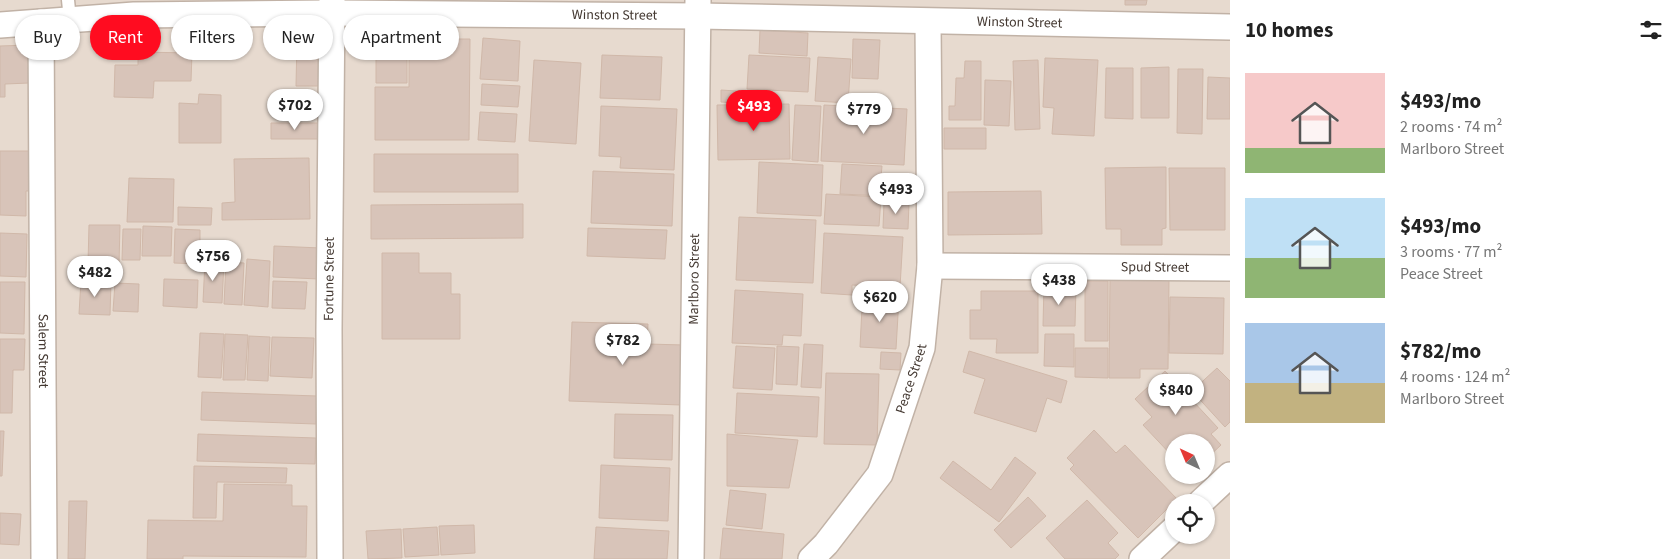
<!DOCTYPE html>
<meta charset="utf-8">
<style>
:root{--surface:#fff;--page:#f2f2f2;--text:#222;--muted:#767676;--accent:#ff0c20}
body{margin:0;font-family:"Source Sans 3",sans-serif;background:var(--page);color:var(--text);height:100vh;display:flex;flex-direction:column;font-size:19px;white-space:nowrap}
*{box-sizing:border-box;margin:0}
p{font-size:16px;color:var(--muted)}
.icon{flex:none;width:28px;height:28px;fill:none;stroke:currentColor;stroke-width:2;stroke-linecap:round;stroke-linejoin:round}
.map{position:relative;flex:1;overflow:hidden}
.side{display:flex;flex-direction:column;background:var(--surface);width:450px}
.side>*{flex:none}
.top-card{position:absolute;left:15px;top:15px;width:475px;height:45px;display:flex;gap:10px}
.needle{width:32px;rotate:316deg}
.tools{position:absolute;left:1165px;top:434px;display:grid;gap:10px}
.tools a{display:grid;place-items:center;width:50px;height:50px;border-radius:50%;background:var(--surface);box-shadow:0 1px 4px #0004;font-size:25px}
.price{position:absolute;translate:-50% -42px;padding:0 11px;border-radius:18px;background:#fff;color:#222;font-size:16px;line-height:32px;filter:drop-shadow(0 1px 2px #0008)}
.price::after{content:'';position:absolute;left:50%;top:30px;width:15px;height:11px;margin-left:-8px;background:inherit;clip-path:polygon(0 0,100% 0,50% 100%)}
.price.current{background:var(--accent);color:#fff}
ul{padding:0;list-style:none}
li{display:flex;align-items:center;gap:15px;height:125px;padding:0 15px}
li span{display:grid;place-items:center;flex:none;width:140px;height:100px;border-radius:0px;color:#555}
li>.icon{margin-inline-start:auto}
span .icon{width:60px;height:60px;fill:#fffc;stroke-width:1}
li b{font-size:21px}
h2{display:flex;justify-content:space-between;align-items:center;height:60px;padding:0 15px;font-size:21px}
.chip{padding:0 18px;border-radius:22px;background:var(--surface);box-shadow:0 1px 4px #0004;font-size:18px;line-height:45px}
.chip.current{background:var(--accent);color:#fff}
main{display:flex;flex:1;min-height:0}
.map>svg:first-child{display:block}
.residential{fill:#e7dacf;fill-rule:evenodd}
.building{fill:#d8c4b9;stroke:#d0b8a9}
.lines{fill:none;stroke-linecap:round;stroke-linejoin:round}
.service-casing{stroke:#c1b2a6;stroke-width:15}
.minor-casing{stroke:#c1b2a6;stroke-width:28}
.service{stroke:#fff;stroke-width:12}
.minor{stroke:#fff;stroke-width:25}
.labels{text-anchor:middle;dominant-baseline:central;stroke-width:5;stroke-linejoin:round;paint-order:stroke}
.street-label{font-size:14px;fill:#443932;stroke:#fff}
</style>
<main>
<div class="map">
<svg width="1230" height="559" viewBox="0 0 1230 559">
<rect width="100%" height="100%" fill="#f3e9e1"/>
<path class="residential" d="M 0,0 L 1230,0 L 1230,559 L 0,559 ZM 1174,442 L 1206,442 L 1206,475 L 1174,475 ZM 1174,502 L 1206,502 L 1206,535 L 1174,535 Z"/>
<path class="building" d="M 1125,0 L 1147,0 L 1146,5 L 1125,5 Z
M 407,30 L 407,83 L 376,83 L 376,31 Z
M 760,30 L 808,33 L 807,56 L 759,53 Z
M 483,38 L 520,41 L 518,81 L 480,79 Z
M 409,39 L 470,39 L 469,140 L 375,140 L 375,87 L 409,87 Z
M 853,39 L 880,40 L 878,79 L 852,78 Z
M 297,40 L 323,40 L 322,86 L 296,86 Z
M 28,45 L 29,83 L 5,84 L 5,97 L 0,97 L 0,46 Z
M 138,52 L 192,53 L 191,81 L 154,81 L 153,98 L 114,97 L 115,65 L 138,65 Z
M 602,55 L 662,57 L 660,100 L 600,98 Z
M 749,55 L 810,58 L 808,92 L 747,89 Z
M 818,57 L 851,59 L 848,103 L 815,101 Z
M 1045,58 L 1098,60 L 1094,136 L 1052,134 L 1054,108 L 1043,107 Z
M 534,60 L 581,63 L 576,144 L 529,141 Z
M 1038,60 L 1040,129 L 1015,130 L 1013,61 Z
M 965,61 L 981,61 L 981,120 L 949,120 L 949,106 L 955,106 L 956,78 L 964,78 Z
M 1169,67 L 1169,118 L 1141,118 L 1141,68 Z
M 1106,68 L 1133,68 L 1133,119 L 1105,118 Z
M 1178,69 L 1203,69 L 1202,134 L 1177,133 Z
M 1208,77 L 1230,78 L 1230,119 L 1207,119 Z
M 985,80 L 1011,81 L 1009,126 L 984,125 Z
M 482,84 L 520,86 L 518,107 L 481,105 Z
M 721,90 L 752,92 L 752,104 L 721,102 Z
M 199,94 L 221,95 L 221,143 L 179,143 L 179,103 L 198,104 Z
M 789,104 L 790,159 L 718,160 L 717,105 Z
M 795,105 L 821,106 L 818,162 L 792,160 Z
M 824,105 L 907,109 L 904,165 L 821,161 Z
M 601,106 L 677,109 L 674,170 L 620,168 L 621,157 L 599,156 Z
M 480,112 L 517,114 L 515,142 L 478,140 Z
M 271,123 L 319,123 L 318,139 L 271,139 Z
M 944,128 L 986,128 L 986,149 L 944,149 Z
M 0,151 L 33,151 L 32,191 L 26,191 L 26,216 L 0,215 Z
M 374,154 L 518,154 L 518,192 L 374,192 Z
M 309,158 L 310,219 L 222,220 L 222,203 L 235,202 L 234,159 Z
M 759,162 L 823,165 L 821,216 L 757,213 Z
M 842,164 L 882,166 L 881,177 L 908,179 L 907,197 L 840,194 Z
M 1166,167 L 1166,228 L 1162,229 L 1162,245 L 1121,245 L 1121,229 L 1106,229 L 1105,168 Z
M 1169,168 L 1225,168 L 1225,230 L 1170,230 Z
M 593,171 L 674,174 L 672,226 L 591,223 Z
M 129,178 L 174,179 L 173,222 L 127,222 Z
M 1041,191 L 1042,234 L 948,235 L 948,192 Z
M 826,194 L 881,197 L 879,226 L 824,224 Z
M 884,202 L 909,203 L 908,229 L 883,228 Z
M 523,204 L 523,238 L 371,239 L 371,205 Z
M 178,207 L 212,208 L 211,225 L 178,225 Z
M 739,217 L 816,220 L 813,283 L 736,280 Z
M 89,225 L 120,225 L 119,265 L 88,264 Z
M 143,226 L 172,227 L 171,256 L 142,256 Z
M 588,228 L 667,230 L 665,259 L 587,256 Z
M 123,229 L 141,229 L 140,260 L 122,260 Z
M 175,229 L 200,230 L 200,264 L 174,263 Z
M 0,233 L 27,234 L 26,277 L 0,276 Z
M 824,233 L 903,237 L 900,287 L 852,285 L 852,295 L 821,293 Z
M 274,246 L 321,248 L 319,279 L 273,277 Z
M 382,253 L 419,253 L 419,273 L 451,273 L 451,294 L 460,294 L 460,339 L 382,339 Z
M 247,259 L 270,261 L 268,307 L 244,305 Z
M 205,261 L 224,262 L 222,303 L 203,302 Z
M 226,262 L 244,263 L 242,305 L 224,304 Z
M 164,279 L 198,280 L 197,308 L 163,306 Z
M 1110,279 L 1169,279 L 1168,369 L 1140,369 L 1140,378 L 1109,378 Z
M 81,280 L 111,282 L 110,315 L 79,314 Z
M 273,281 L 307,282 L 305,309 L 272,308 Z
M 1085,281 L 1108,281 L 1108,341 L 1085,341 Z
M 0,282 L 25,282 L 24,334 L 0,333 Z
M 115,283 L 139,284 L 138,312 L 113,311 Z
M 1044,285 L 1076,286 L 1075,326 L 1043,326 Z
M 735,290 L 803,294 L 801,336 L 783,335 L 782,345 L 732,343 Z
M 981,291 L 1038,291 L 1038,353 L 996,353 L 997,339 L 970,339 L 970,310 L 981,310 Z
M 869,296 L 899,298 L 896,349 L 860,347 L 862,308 L 869,308 Z
M 1170,297 L 1224,298 L 1223,354 L 1169,353 Z
M 572,322 L 648,324 L 647,344 L 684,345 L 681,405 L 569,401 Z
M 200,333 L 224,334 L 221,378 L 198,377 Z
M 225,334 L 248,335 L 245,380 L 223,380 Z
M 1045,334 L 1074,334 L 1074,367 L 1044,366 Z
M 249,336 L 270,337 L 268,381 L 247,380 Z
M 272,337 L 314,338 L 312,378 L 270,376 Z
M 0,339 L 25,339 L 24,370 L 13,370 L 12,413 L 0,413 Z
M 804,344 L 823,345 L 821,388 L 801,387 Z
M 736,346 L 775,348 L 772,390 L 733,388 Z
M 777,346 L 799,347 L 797,385 L 776,384 Z
M 1075,348 L 1108,348 L 1108,378 L 1075,377 Z
M 969,351 L 1067,381 L 1061,403 L 1047,398 L 1036,432 L 974,413 L 985,379 L 963,372 Z
M 881,352 L 901,353 L 900,370 L 880,369 Z
M 1217,368 L 1230,381 L 1230,422 L 1225,427 L 1192,391 Z
M 1165,371 L 1218,428 L 1211,434 L 1221,445 L 1206,459 L 1206,442 L 1174,442 L 1174,458 L 1143,425 L 1152,417 L 1135,399 Z
M 826,373 L 879,374 L 877,445 L 824,444 Z
M 202,392 L 317,396 L 316,424 L 201,420 Z
M 737,393 L 819,397 L 817,437 L 735,433 Z
M 615,414 L 673,415 L 672,460 L 614,458 Z
M 1094,430 L 1116,453 L 1125,445 L 1177,499 L 1138,538 L 1070,469 L 1074,465 L 1067,458 Z
M 0,431 L 4,431 L 2,476 L 0,476 Z
M 198,434 L 316,438 L 315,464 L 197,461 Z
M 727,434 L 798,440 L 789,488 L 727,486 Z
M 1015,457 L 1036,473 L 999,522 L 940,478 L 953,461 L 991,490 Z
M 601,465 L 670,468 L 668,521 L 599,518 Z
M 194,466 L 287,468 L 286,483 L 217,482 L 216,518 L 193,518 Z
M 224,484 L 292,485 L 292,506 L 307,506 L 306,557 L 183,556 L 183,559 L 147,559 L 148,520 L 223,521 Z
M 730,490 L 766,494 L 762,529 L 726,525 Z
M 1028,497 L 1046,516 L 1011,548 L 994,530 Z
M 1087,500 L 1118,533 L 1108,543 L 1119,555 L 1115,559 L 1065,559 L 1046,538 Z
M 69,501 L 87,501 L 85,559 L 68,559 Z
M 0,513 L 21,514 L 19,545 L 0,544 Z
M 474,525 L 475,553 L 441,555 L 439,526 Z
M 437,527 L 439,555 L 405,557 L 403,529 Z
M 596,527 L 669,531 L 667,559 L 594,559 Z
M 723,528 L 784,534 L 782,559 L 720,559 Z
M 401,529 L 402,558 L 368,559 L 366,531 Z"/>
<g class="lines">
<defs>
<path id="service" d="M 68,0 L 70,20"/>
<g id="minor">
<path id="s1" d="M 41,22 L 44,559"/>
<path id="s2" d="M 0,25 L 134,15 L 332,13 L 698,16 L 1230,27"/>
<path id="s3" d="M 930,266 L 1230,268"/>
<path d="M 1201,502 L 1230,475"/>
<path id="s4" d="M 330,559 L 329,330 L 332,0"/>
<path id="s5" d="M 691,559 L 698,0"/>
<path id="s6" d="M 811,559 L 826,544 L 880,474 L 922,348 L 930,266 L 928,22"/>
<path d="M 1142,559 L 1174,529"/>
</g>
</defs>
<use href="#service" class="service-casing"/>
<use href="#minor" class="minor-casing"/>
<use href="#service" class="service"/>
<use href="#minor" class="minor"/>
</g>
<g class="labels">
<g class="street-label">
<text stroke="none"><textPath href="#s2" startOffset="615">Winston Street</textPath></text>
<text stroke="none"><textPath href="#s2" startOffset="1020">Winston Street</textPath></text>
<text stroke="none"><textPath href="#s3" startOffset="225">Spud Street</textPath></text>
<text stroke="none"><textPath href="#s4" startOffset="280">Fortune Street</textPath></text>
<text stroke="none"><textPath href="#s5" startOffset="280">Marlboro Street</textPath></text>
<text stroke="none"><textPath href="#s1" startOffset="329">Salem Street</textPath></text>
<text stroke="none"><textPath href="#s6" startOffset="210">Peace Street</textPath></text>
</g>
</g>
</svg>
<div class="tools">
<a><svg class="needle" viewBox="-14 -14 28 28"><path d="M0-13l5 13h-10z" fill="#e53935"/><path d="M0 13l5-13h-10z" fill="#767676"/></svg></a>
<a><svg class="icon" aria-label="locate" viewBox="0 0 24 24"><circle cx="12" cy="12" r="6"/><path d="M12 2v4M12 18v4M2 12h4M18 12h4"/></svg></a>
</div>
<b class="price" style="left:295px;top:131px">$702</b>
<b class="price current" style="left:754px;top:132px">$493</b>
<b class="price" style="left:864px;top:135px">$779</b>
<b class="price" style="left:896px;top:215px">$493</b>
<b class="price" style="left:213px;top:282px">$756</b>
<b class="price" style="left:95px;top:298px">$482</b>
<b class="price" style="left:1059px;top:306px">$438</b>
<b class="price" style="left:880px;top:323px">$620</b>
<b class="price" style="left:623px;top:366px">$782</b>
<b class="price" style="left:1176px;top:416px">$840</b>
<div class="top-card">
<a class="chip">Buy</a>
<a class="chip current">Rent</a>
<a class="chip">Filters</a>
<a class="chip">New</a>
<a class="chip">Apartment</a>
</div>
</div>
<section class="side">
<h2>10 homes<svg class="icon" aria-label="filters" viewBox="0 0 24 24"><path d="M4 7h16M4 17h16"/><circle cx="9" cy="7" r="2"/><circle cx="15" cy="17" r="2"/></svg></h2>
<ul>
<li><span style="background:linear-gradient(#f6c9c9 75%,#8fb573 0)"><svg class="icon" aria-label="home" viewBox="0 0 24 24"><path d="M3 11l9-7 9 7M6 9v11h12V9"/></svg></span><div><b>$493/mo</b><p>2 rooms · 74 m²</p><p>Marlboro Street</p></div></li>
<li><span style="background:linear-gradient(#bfe0f5 60%,#8fb573 0)"><svg class="icon" aria-label="home" viewBox="0 0 24 24"><path d="M3 11l9-7 9 7M6 9v11h12V9"/></svg></span><div><b>$493/mo</b><p>3 rooms · 77 m²</p><p>Peace Street</p></div></li>
<li><span style="background:linear-gradient(#a9c7e8 60%,#c2b280 0)"><svg class="icon" aria-label="home" viewBox="0 0 24 24"><path d="M3 11l9-7 9 7M6 9v11h12V9"/></svg></span><div><b>$782/mo</b><p>4 rooms · 124 m²</p><p>Marlboro Street</p></div></li>
</ul>
</section>
</main>
